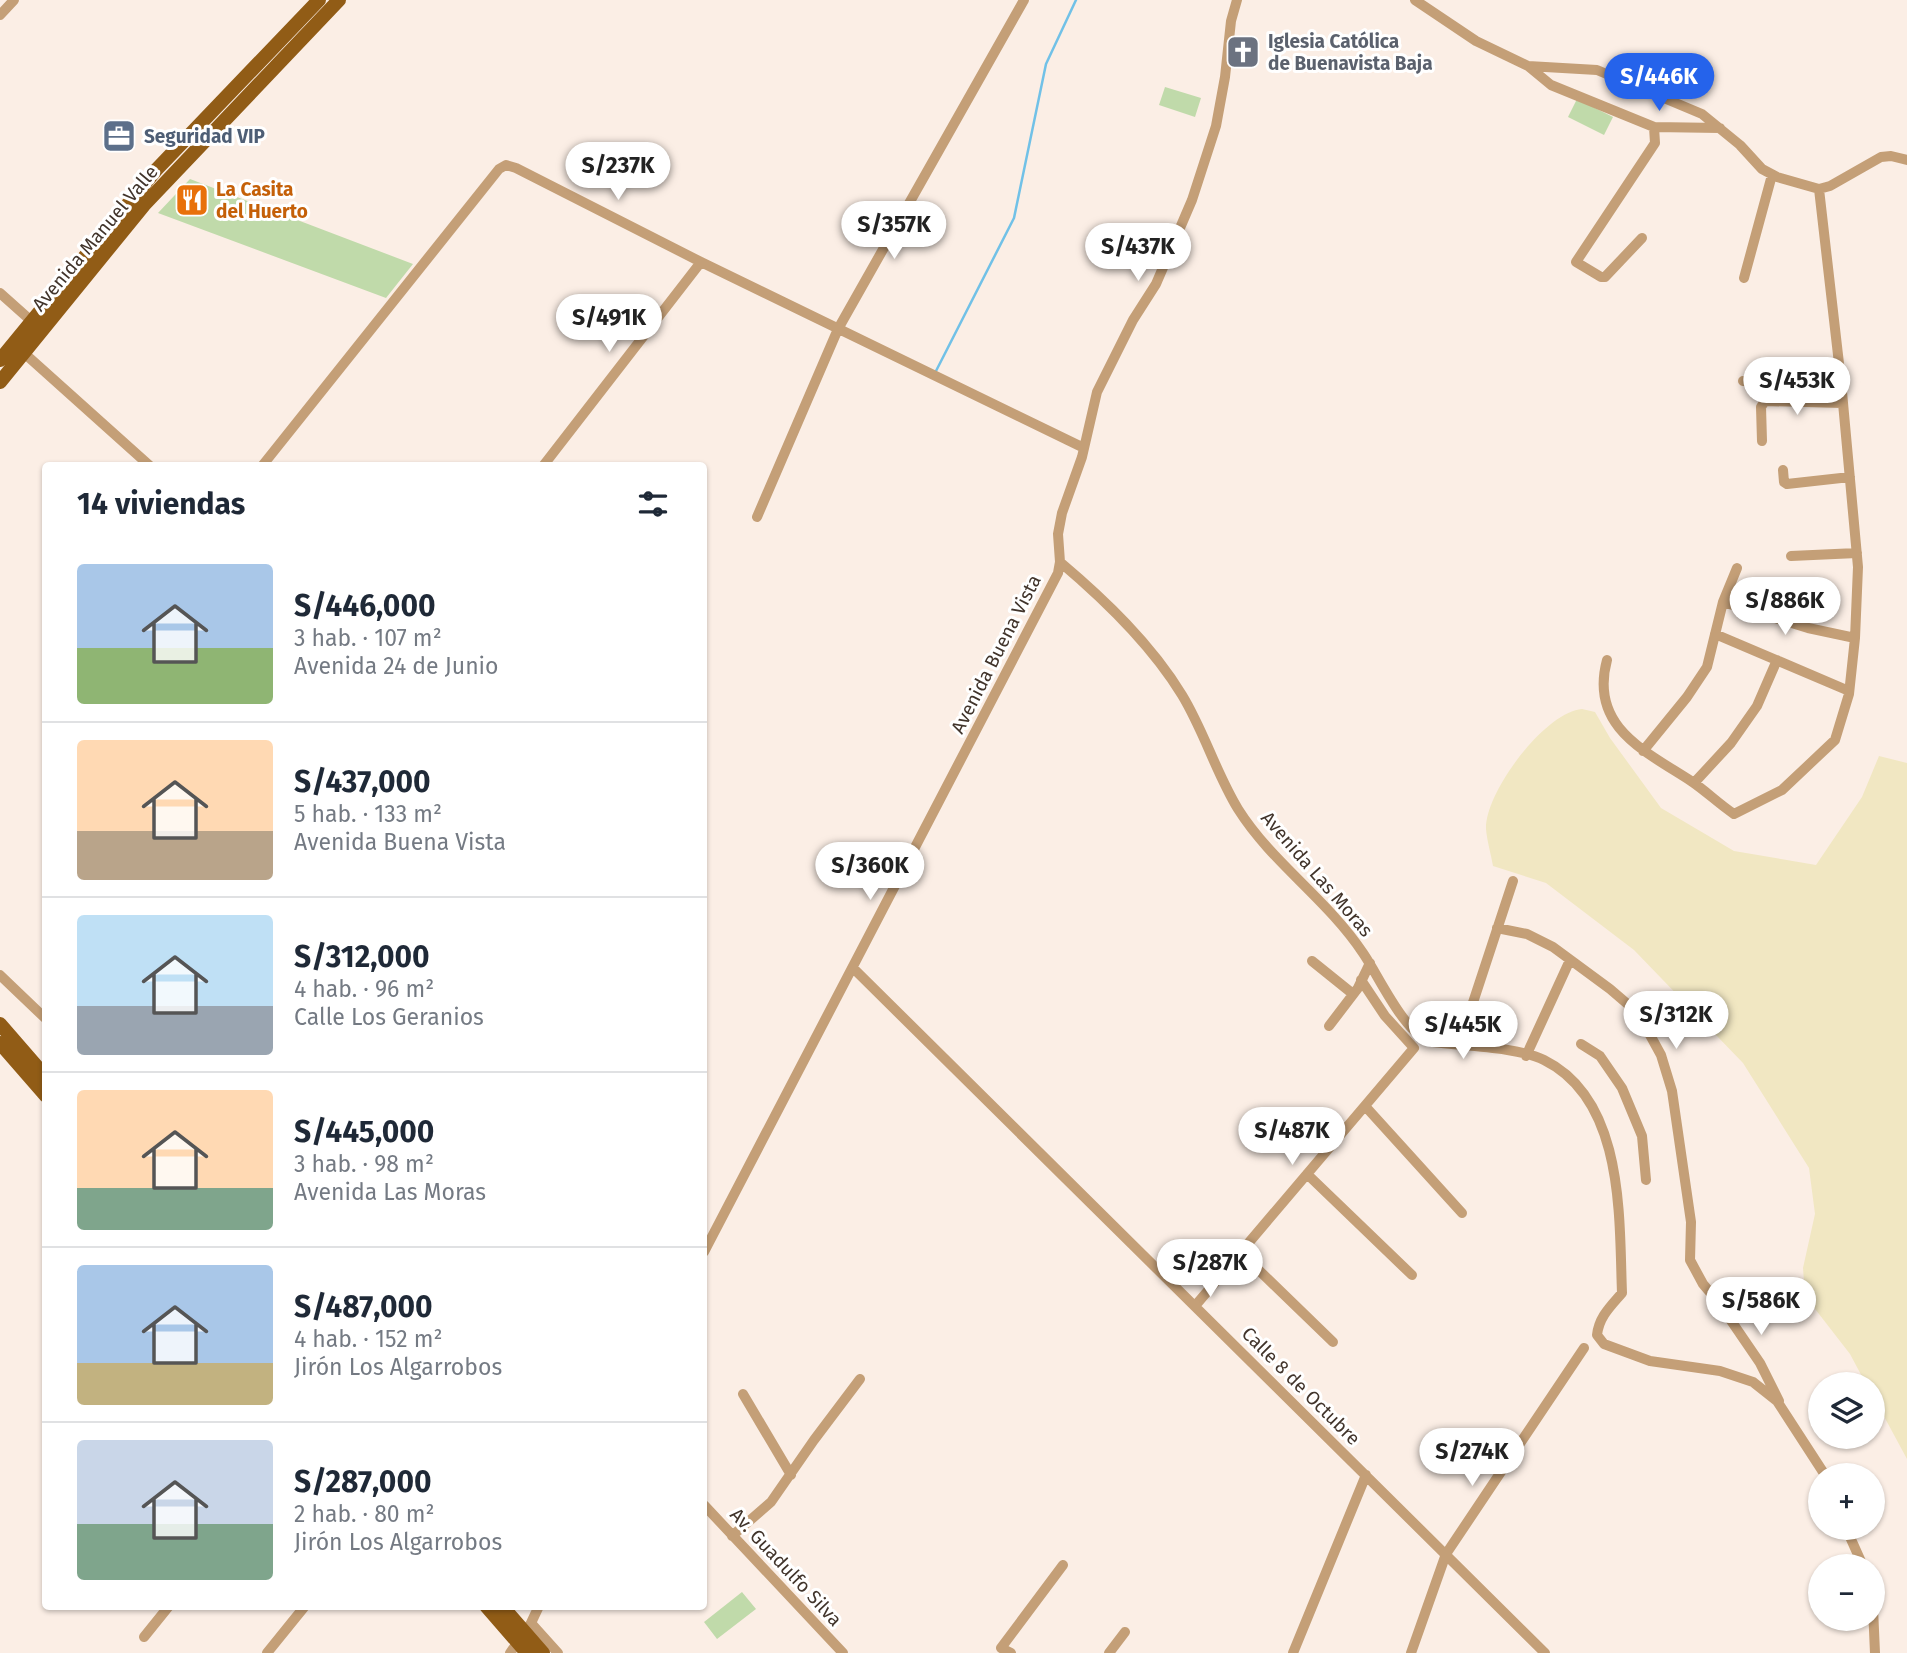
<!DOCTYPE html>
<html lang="es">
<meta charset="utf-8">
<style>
:root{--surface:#fff;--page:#f6f6f7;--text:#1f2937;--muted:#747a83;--line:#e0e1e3;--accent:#2563eb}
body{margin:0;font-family:"Fira Sans",sans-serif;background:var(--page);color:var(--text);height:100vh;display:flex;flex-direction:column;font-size:26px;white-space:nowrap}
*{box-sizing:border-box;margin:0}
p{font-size:23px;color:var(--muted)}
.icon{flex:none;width:38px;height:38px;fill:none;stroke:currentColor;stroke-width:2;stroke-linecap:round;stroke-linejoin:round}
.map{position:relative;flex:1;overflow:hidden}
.panel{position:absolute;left:42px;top:462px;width:665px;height:1148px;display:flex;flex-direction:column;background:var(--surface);border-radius:7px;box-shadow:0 2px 5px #0004}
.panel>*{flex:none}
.buttons{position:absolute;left:1808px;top:1372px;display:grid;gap:14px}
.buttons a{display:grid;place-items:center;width:77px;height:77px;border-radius:50%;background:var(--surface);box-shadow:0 2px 5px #0004;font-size:35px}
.price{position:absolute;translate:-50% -60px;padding:0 16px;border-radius:24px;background:#fff;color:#222;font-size:23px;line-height:46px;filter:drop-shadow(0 2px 4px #0008)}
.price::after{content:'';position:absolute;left:50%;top:42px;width:21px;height:16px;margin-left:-10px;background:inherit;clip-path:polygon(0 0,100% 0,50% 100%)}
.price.on{background:var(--accent);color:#fff}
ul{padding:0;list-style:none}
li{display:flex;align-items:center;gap:21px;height:175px;padding:0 35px}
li+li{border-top:2px solid var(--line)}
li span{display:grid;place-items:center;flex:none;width:196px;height:140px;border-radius:7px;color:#555}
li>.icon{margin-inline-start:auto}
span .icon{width:84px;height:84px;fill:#fffc;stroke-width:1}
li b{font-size:30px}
h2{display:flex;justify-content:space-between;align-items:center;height:84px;padding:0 35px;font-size:30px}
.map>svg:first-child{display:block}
.green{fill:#c0daaa}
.sand{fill:#f1e7c2}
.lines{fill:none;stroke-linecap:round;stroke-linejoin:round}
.stream{stroke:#71c1e7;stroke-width:2.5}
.minor{stroke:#c49f77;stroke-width:10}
.major{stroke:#915c16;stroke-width:14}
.labels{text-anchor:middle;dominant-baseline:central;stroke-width:6;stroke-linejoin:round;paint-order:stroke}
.worship-label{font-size:19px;font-weight:bold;fill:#5b616d;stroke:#fff;text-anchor:start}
.service-label{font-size:19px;font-weight:bold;fill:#4e5e75;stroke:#fff;text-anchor:start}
.food-label{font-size:19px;font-weight:bold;fill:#c56008;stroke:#fff;text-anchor:start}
.street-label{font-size:19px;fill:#41342b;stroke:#fff}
</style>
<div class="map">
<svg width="1907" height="1653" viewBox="0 0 1907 1653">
<rect width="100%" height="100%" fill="#fbeee5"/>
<path class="green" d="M 1165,87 L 1201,98 L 1195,117 L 1159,105 Z
M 1577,99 L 1613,117 L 1604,135 L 1568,117 Z
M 190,179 L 413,264 L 386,298 L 158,213 Z
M 742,1592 L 756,1609 L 717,1639 L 704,1622 Z"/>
<path class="sand" d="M 1582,709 L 1595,712 L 1610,738 L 1661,808 L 1734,851 L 1816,865 L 1862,797 L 1879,756 L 1907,763 L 1907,1459 L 1873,1396 L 1872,1384 L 1866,1384 L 1850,1354 L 1805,1296 L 1803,1268 L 1815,1214 L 1809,1168 L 1743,1063 L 1634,950 L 1546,883 L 1493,866 C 1491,854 1487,841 1486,829 C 1485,792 1545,712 1582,709 Z"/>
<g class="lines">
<path class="stream" d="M 936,371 L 1014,218 L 1046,64 L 1076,0"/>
<path class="minor" d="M 1415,0 L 1476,41 L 1528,66 L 1597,70 L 1702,114 L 1740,145 L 1762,169 L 1777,177 L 1819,189 L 1830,186 L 1881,157 L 1891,156 L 1907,160
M 0,15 L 14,0
M 1528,66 L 1551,85 L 1654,127 L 1720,128
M 1642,238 L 1605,277 L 1601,277 L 1576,262 L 1655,143 L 1654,127
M 1744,278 L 1772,175
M 0,293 L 37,326
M 24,353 L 150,466
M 1743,381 L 1777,383 L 1841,381
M 1762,441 L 1761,407 L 1765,401 L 1842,403
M 262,466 L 499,169 L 506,165 L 516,168 L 701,262 L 1084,448
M 543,466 L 701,262
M 1783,470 L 1784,482 L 1787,484 L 1850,477
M 757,517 L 838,329 L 1024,0
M 1791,556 L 1857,553
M 1060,562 C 1105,600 1151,644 1182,695 C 1204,731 1216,773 1238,809 C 1272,863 1327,899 1363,953 C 1379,976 1405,1036 1433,1042 C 1463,1046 1518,1047 1544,1060 C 1625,1100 1619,1218 1622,1293 C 1610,1307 1599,1317 1597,1335 L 1604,1344 L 1650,1361 L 1720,1371 L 1753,1382 L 1777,1401 L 1825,1475
M 1723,602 L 1808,628 L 1855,638
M 1715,634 L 1849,691
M 1607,660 C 1589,727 1645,751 1691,781 C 1706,791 1719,804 1734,814 L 1782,790 L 1835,740 L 1849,694 L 1855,638 L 1858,567 L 1841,381 L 1819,189
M 1643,751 L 1687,697 L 1707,667 L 1723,602 L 1737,568
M 1694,783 L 1731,743 L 1757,706 L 1777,660
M 1497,928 L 1527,934 L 1553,947 L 1610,989 L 1638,1013 L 1661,1055 L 1672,1091 L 1691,1222 L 1690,1260 L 1703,1284 L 1719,1303 L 1760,1363 L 1779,1401
M 1312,961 L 1353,994
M 853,968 L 1545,1653
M 0,975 L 46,1019
M 1329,1026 L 1358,988 L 1370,963
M 1581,1044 L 1600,1056 L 1622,1088 L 1642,1136 L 1646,1180
M 1459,1045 L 1513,881
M 1526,1056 L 1570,960
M 1365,1106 L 1462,1213
M 1307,1174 L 1412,1275
M 704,1252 L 1058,573 L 1060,562 L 1058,534 L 1062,513 L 1082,457 L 1097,392 L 1133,320 L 1156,284 L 1192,200 L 1216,126 L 1225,77 L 1231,21 L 1237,0
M 1240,1252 L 1333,1342
M 1195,1306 L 1414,1048 L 1385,1016 L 1361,980
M 743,1394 L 791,1475
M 704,1505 L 843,1653
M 1846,1528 L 1863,1566
M 732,1536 L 771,1502 L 814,1440 L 860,1379
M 1872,1585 L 1875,1653
M 531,1623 L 558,1653
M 144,1637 L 169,1606
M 267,1653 L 305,1606
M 510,1653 L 531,1623 L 539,1606
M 1011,1653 L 1001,1648 L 1063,1565
M 1109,1653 L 1125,1632
M 1293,1653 L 1366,1475
M 1411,1653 L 1446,1554 L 1584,1348"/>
<path class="major" d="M 0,360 L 156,170 L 319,0
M 0,382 L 144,205 L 339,0
M 0,1024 L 46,1077
M 0,1043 L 46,1096
M 486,1606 L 527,1653
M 502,1606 L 543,1653"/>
</g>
<defs>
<symbol id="church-square" viewBox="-11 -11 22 22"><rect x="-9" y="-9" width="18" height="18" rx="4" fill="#6b7280" stroke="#fff"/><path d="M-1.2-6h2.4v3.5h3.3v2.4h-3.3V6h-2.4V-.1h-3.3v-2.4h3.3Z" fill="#fff"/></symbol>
<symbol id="office-square" viewBox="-11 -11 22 22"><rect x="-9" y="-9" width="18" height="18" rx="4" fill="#5c6f8a" stroke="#fff"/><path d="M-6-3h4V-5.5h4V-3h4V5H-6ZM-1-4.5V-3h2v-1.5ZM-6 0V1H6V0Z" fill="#fff"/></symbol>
<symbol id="restaurant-square" viewBox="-11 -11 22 22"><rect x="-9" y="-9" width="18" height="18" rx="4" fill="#e8710a" stroke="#fff"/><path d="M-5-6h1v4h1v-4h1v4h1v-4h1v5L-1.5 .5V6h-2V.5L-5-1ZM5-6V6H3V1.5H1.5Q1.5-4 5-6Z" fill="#fff"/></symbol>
</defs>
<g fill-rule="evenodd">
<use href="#church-square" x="1224" y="33" width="38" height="38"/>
<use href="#office-square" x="100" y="117" width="38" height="38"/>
<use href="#restaurant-square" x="173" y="181" width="38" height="38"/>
</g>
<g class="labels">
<g class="worship-label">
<text x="1268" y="41">Iglesia Católica<tspan x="1268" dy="22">de Buenavista Baja</tspan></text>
</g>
<g class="service-label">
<text x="144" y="136">Seguridad VIP</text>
</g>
<g class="food-label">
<text x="216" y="189">La Casita<tspan x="216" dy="22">del Huerto</tspan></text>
</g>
<g class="street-label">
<text transform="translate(95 238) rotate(-50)">Avenida Manuel Valle</text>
<text transform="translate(996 654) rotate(-63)">Avenida Buena Vista</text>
<text transform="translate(1317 874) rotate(49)">Avenida Las Moras</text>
<text transform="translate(1301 1386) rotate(45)">Calle 8 de Octubre</text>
<text transform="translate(786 1567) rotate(47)">Av. Guadulfo Silva</text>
</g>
</g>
</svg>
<div class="buttons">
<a><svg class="icon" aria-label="layers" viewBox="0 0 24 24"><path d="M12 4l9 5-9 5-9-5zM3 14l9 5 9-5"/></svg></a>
<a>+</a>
<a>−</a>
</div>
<b class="price on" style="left:1659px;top:113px">S/446K</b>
<b class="price" style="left:618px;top:202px">S/237K</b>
<b class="price" style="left:894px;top:261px">S/357K</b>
<b class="price" style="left:1138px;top:283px">S/437K</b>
<b class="price" style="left:609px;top:354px">S/491K</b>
<b class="price" style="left:1797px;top:417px">S/453K</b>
<b class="price" style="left:1785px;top:637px">S/886K</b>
<b class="price" style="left:870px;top:902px">S/360K</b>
<b class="price" style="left:1676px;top:1051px">S/312K</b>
<b class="price" style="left:1463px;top:1061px">S/445K</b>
<b class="price" style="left:1292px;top:1167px">S/487K</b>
<b class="price" style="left:1210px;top:1299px">S/287K</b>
<b class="price" style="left:1761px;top:1337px">S/586K</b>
<b class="price" style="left:1472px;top:1488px">S/274K</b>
<section class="panel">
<h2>14 viviendas<svg class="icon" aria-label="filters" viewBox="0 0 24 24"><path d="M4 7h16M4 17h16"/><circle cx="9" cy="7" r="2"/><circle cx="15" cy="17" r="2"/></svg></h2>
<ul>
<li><span style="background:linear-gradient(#a9c7e8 60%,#8fb573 0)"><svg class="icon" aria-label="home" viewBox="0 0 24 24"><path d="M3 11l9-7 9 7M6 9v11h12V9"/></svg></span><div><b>S/446,000</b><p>3 hab. · 107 m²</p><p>Avenida 24 de Junio</p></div></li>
<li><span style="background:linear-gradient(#ffd9b3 65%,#b9a48a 0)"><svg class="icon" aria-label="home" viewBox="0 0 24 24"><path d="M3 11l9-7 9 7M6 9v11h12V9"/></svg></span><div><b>S/437,000</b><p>5 hab. · 133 m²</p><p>Avenida Buena Vista</p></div></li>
<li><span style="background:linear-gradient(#bfe0f5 65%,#9aa5b1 0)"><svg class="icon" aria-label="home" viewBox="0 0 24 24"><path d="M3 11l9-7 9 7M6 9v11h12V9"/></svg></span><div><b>S/312,000</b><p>4 hab. · 96 m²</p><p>Calle Los Geranios</p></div></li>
<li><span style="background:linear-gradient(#ffd9b3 70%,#7fa58c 0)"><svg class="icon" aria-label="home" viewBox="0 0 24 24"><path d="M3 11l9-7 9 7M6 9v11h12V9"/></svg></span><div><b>S/445,000</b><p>3 hab. · 98 m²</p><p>Avenida Las Moras</p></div></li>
<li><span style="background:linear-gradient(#a9c7e8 70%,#c2b280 0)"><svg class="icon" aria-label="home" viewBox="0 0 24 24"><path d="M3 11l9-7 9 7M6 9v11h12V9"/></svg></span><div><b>S/487,000</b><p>4 hab. · 152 m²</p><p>Jirón Los Algarrobos</p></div></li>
<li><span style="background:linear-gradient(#c9d6e8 60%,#7fa58c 0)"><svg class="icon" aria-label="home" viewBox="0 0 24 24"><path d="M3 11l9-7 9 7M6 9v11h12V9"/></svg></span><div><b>S/287,000</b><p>2 hab. · 80 m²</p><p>Jirón Los Algarrobos</p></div></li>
</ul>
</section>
</div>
